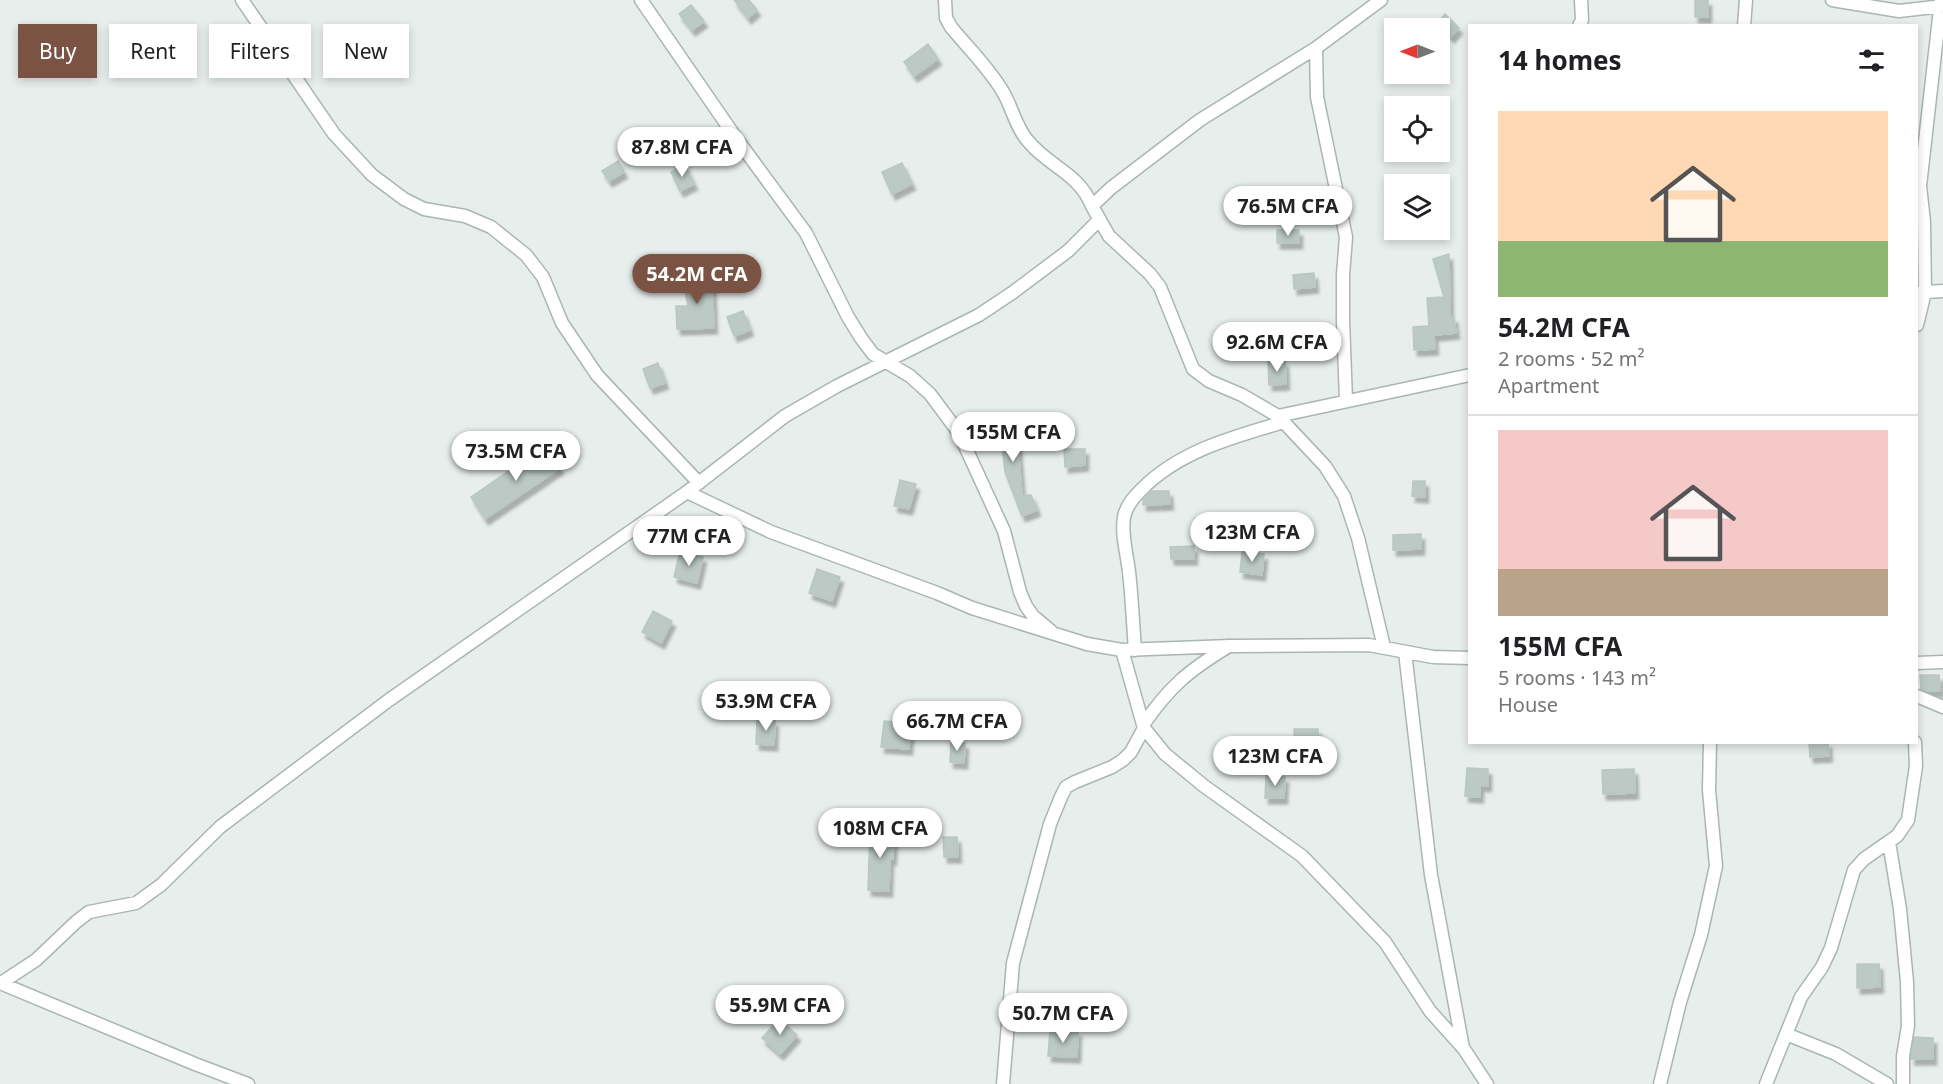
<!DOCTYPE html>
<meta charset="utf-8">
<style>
:root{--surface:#fff;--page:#f6f6f6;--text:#202124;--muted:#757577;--line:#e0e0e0;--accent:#7a5344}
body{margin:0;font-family:"Noto Sans",sans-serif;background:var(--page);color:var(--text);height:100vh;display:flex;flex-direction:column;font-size:22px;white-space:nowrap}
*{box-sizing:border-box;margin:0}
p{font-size:20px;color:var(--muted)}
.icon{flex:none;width:33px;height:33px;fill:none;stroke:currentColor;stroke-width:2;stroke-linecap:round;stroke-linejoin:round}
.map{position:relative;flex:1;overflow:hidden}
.side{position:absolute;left:1468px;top:24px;width:450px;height:720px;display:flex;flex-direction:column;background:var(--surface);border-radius:0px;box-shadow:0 3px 9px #0003}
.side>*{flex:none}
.guide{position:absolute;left:18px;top:24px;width:570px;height:54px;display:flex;gap:12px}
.needle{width:39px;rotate:270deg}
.tools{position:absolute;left:1384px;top:18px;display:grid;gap:12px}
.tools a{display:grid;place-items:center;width:66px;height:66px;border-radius:0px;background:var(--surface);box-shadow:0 3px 9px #0003;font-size:30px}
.price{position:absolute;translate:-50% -51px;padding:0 14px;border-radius:21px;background:#fff;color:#222;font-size:20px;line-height:39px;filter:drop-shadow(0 2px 3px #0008)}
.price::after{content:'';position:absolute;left:50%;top:36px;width:18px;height:14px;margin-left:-9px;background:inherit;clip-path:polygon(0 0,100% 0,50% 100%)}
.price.active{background:var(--accent);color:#fff}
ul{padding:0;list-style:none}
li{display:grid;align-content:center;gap:12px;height:318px;padding:0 30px}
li+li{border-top:2px solid var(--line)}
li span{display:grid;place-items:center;height:186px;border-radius:0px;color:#555}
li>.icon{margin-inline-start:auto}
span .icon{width:108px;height:108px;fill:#fffc;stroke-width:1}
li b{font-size:26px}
h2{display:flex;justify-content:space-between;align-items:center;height:72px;padding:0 30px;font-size:26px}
.chip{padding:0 21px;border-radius:0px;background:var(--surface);box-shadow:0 3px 9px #0003;font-size:21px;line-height:54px}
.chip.active{background:var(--accent);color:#fff}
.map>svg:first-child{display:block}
.building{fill:#bcc9c4;stroke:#b9c7c2;stroke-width:1.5;filter:url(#shadow)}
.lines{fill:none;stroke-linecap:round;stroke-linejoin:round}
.minor-casing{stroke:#a9b6b2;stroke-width:15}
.minor{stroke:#fff;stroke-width:12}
</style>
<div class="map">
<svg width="1943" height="1084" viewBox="0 0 1943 1084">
<defs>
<filter id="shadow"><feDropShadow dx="3.5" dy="6" stdDeviation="1.5" flood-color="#0004"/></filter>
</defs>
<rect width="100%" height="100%" fill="#e7eeeb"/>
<path class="building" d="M 734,0 L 749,0 L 757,10 L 748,18 Z
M 1695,0 L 1708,0 L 1708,17 L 1695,17 Z
M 691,5 L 704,21 L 692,30 L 679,14 Z
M 1445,14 L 1459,28 L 1451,37 L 1437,23 Z
M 928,44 L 938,59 L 914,76 L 904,62 Z
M 618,161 L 624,172 L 609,181 L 602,171 Z
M 902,163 L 912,184 L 892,194 L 882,172 Z
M 685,165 L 694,184 L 680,191 L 671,172 Z
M 1277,230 L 1299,230 L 1299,243 L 1277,243 Z
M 1449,254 L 1450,317 L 1454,317 L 1456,333 L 1434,335 L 1435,349 L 1414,350 L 1413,327 L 1429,326 L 1427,298 L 1444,297 L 1433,259 Z
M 1314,273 L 1315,287 L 1294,289 L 1293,275 Z
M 712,276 L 714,328 L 677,329 L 676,306 L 688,306 L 683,281 Z
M 743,311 L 750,330 L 734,336 L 727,317 Z
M 1285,361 L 1286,384 L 1269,385 L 1268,362 Z
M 658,363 L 665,383 L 650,388 L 643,369 Z
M 1016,421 L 1022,495 L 1031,495 L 1037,510 L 1022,516 L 1005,472 L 1001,438 L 992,439 L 991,423 Z
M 547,445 L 560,468 L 485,519 L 471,497 Z
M 1064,449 L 1085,449 L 1085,465 L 1065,467 Z
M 900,480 L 916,484 L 909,509 L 894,506 Z
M 1413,481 L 1425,481 L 1425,497 L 1412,496 Z
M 1152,491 L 1169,491 L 1170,504 L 1143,505 L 1143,500 Z
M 1421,534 L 1421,549 L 1393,550 L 1393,535 Z
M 1194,546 L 1194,559 L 1171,559 L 1170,547 Z
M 680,551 L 703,557 L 697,583 L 674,577 Z
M 1242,552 L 1264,554 L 1262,575 L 1240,572 Z
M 817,569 L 840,577 L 832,601 L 809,593 Z
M 653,611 L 672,621 L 661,643 L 642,632 Z
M 1920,675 L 1939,675 L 1940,691 L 1926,691 L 1921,689 Z
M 757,720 L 775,721 L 774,745 L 756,744 Z
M 884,721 L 911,723 L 909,749 L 881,747 Z
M 1294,729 L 1318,729 L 1319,751 L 1295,752 Z
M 951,742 L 965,743 L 964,763 L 950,762 Z
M 1809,742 L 1828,742 L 1829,756 L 1810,757 Z
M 1226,743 L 1251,743 L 1250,767 L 1226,766 Z
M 1467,768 L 1488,769 L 1488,786 L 1480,785 L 1480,797 L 1465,796 Z
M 1634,769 L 1635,793 L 1603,794 L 1602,770 Z
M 1266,776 L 1285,777 L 1284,798 L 1265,798 Z
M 870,830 L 894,831 L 893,859 L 890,859 L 889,891 L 868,890 Z
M 943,837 L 957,837 L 958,857 L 944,857 Z
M 1857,964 L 1879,964 L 1880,987 L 1857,988 Z
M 779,1019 L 797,1035 L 780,1054 L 762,1038 Z
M 1050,1030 L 1078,1031 L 1077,1057 L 1048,1056 Z
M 1914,1037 L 1933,1038 L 1933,1059 L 1911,1059 Z"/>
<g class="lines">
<defs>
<path id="minor" d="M 242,0 L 334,134 L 372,175 L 404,199 L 424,209 L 465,216 L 491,227 L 526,255 L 543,277 L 562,323 L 597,375 L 699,483
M 641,0 L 736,138 L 806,233 L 848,317 L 861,338 L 873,354 L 910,376 L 930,394 L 959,433 L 1004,531 L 1020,592 L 1026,606 L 1033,616 L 1051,631
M 945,0 L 946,18 L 951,27 C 968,48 989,68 1003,92 C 1012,107 1016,128 1028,141 C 1049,167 1079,173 1092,206
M 1381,0 L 1316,48 L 1200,120 L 1111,188 L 1092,206 L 1109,236 L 1150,274 L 1160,287 L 1193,369 L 1209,381 L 1242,395 L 1278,416 L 1325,466 L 1344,496 L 1358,538 L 1384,647
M 1832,0 L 1899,11 L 1943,6
M 1579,26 L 1582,20 L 1581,0
M 1744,26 L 1746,0
M 1316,48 L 1317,97 L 1346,237 L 1343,275 L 1343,320 L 1346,401
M 1099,220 L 1068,251 L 1012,293 L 979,315 L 837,386 L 785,416 L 687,492 L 771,532 L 937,593 L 972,608 L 1087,644 L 1122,650
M 1917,293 L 1925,292 L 1924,222 L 1920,186 L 1941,0
M 1917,325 L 1925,292 L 1943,291
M 1278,416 L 1470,375
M 1135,650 C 1133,624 1132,598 1129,572 C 1127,554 1121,534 1124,517 C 1126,506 1133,498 1141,490 C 1179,451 1233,437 1284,422
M 1405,652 L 1431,875 L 1463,1048
M 1470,658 L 1433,657 L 1369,645 L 1230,646 L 1122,650 L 1144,728 L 1165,754 L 1204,786 L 1302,856 L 1385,942 L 1430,1011 L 1464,1049 L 1487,1084
M 1917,663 L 1943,662
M 1917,696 L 1943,707
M 1143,725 C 1170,686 1188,671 1229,646
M 1889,842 L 1900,909 L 1907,982 L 1908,1026 L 1903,1056 L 1903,1084
M 0,983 L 195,1064 L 248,1084
M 1,983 L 36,960 L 76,922 L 89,912 L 136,903 L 161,885 L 220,827 L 389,700 L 687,492
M 1786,1034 L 1836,1054 L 1887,1084
M 1003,1084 L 1013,963 L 1050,824 L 1061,797 L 1066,787 L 1075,782 L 1112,767 L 1123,760 L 1131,752 L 1144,728
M 1660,1084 L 1680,1002 L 1701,935 L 1716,866 L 1709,790 L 1710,742
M 1766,1084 L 1801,997 L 1822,967 L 1831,948 L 1854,870 L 1864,859 L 1897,836 L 1908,820 L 1916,766 L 1915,742"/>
</defs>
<use href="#minor" class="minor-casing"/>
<use href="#minor" class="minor"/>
</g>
</svg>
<div class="tools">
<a><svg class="needle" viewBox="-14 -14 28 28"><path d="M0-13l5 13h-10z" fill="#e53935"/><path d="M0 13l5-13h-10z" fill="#757577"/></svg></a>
<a><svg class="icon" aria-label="locate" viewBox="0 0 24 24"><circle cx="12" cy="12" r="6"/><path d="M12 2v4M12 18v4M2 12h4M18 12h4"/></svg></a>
<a><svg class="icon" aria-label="layers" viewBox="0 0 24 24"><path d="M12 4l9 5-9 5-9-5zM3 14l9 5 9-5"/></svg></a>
</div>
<b class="price" style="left:682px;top:178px">87.8M CFA</b>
<b class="price" style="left:1288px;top:237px">76.5M CFA</b>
<b class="price active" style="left:697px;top:305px">54.2M CFA</b>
<b class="price" style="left:1277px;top:373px">92.6M CFA</b>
<b class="price" style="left:1013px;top:463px">155M CFA</b>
<b class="price" style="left:516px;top:482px">73.5M CFA</b>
<b class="price" style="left:1252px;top:563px">123M CFA</b>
<b class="price" style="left:689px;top:567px">77M CFA</b>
<b class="price" style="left:766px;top:732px">53.9M CFA</b>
<b class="price" style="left:957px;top:752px">66.7M CFA</b>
<b class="price" style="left:1275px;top:787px">123M CFA</b>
<b class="price" style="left:880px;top:859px">108M CFA</b>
<b class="price" style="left:780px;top:1036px">55.9M CFA</b>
<b class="price" style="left:1063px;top:1044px">50.7M CFA</b>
<div class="guide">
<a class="chip active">Buy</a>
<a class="chip">Rent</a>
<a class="chip">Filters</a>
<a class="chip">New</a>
</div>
<section class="side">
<h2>14 homes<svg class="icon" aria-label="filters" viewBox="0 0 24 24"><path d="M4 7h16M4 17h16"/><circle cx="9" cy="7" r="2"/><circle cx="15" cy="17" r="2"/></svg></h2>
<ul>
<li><span style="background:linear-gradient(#ffd9b3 70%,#8fb573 0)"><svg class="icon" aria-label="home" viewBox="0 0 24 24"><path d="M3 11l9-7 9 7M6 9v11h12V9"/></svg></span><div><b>54.2M CFA</b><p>2 rooms · 52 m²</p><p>Apartment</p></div></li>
<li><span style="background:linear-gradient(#f6c9c9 75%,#b9a48a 0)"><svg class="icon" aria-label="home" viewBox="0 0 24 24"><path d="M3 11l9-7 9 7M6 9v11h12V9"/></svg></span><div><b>155M CFA</b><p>5 rooms · 143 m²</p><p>House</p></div></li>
</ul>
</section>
</div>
